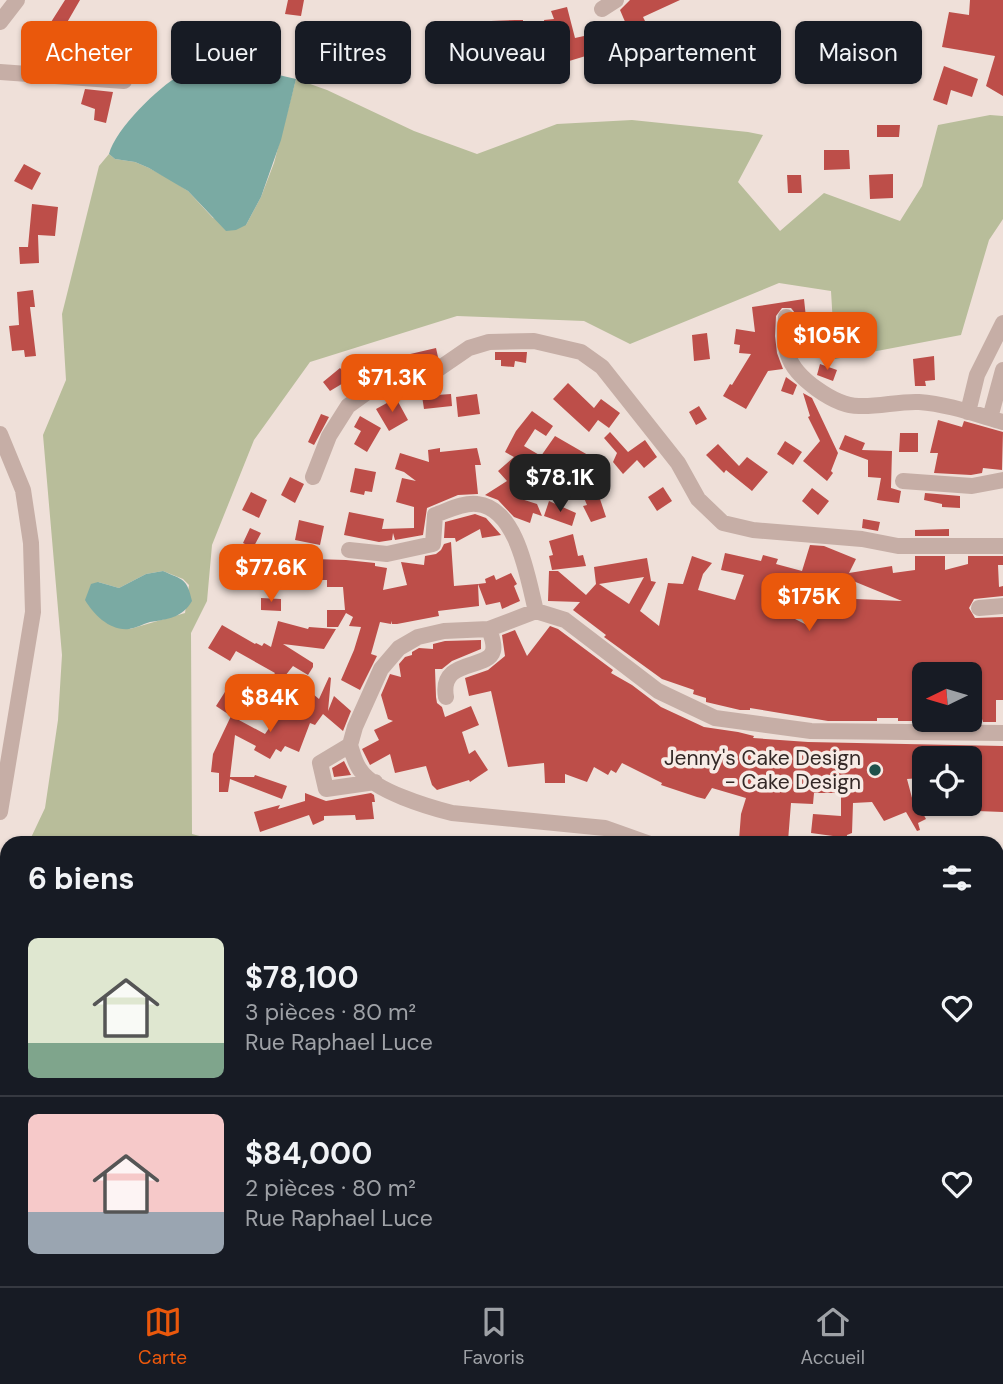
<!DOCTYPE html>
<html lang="fr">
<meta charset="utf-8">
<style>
:root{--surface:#171b24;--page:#242831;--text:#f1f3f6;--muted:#9ea1a6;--line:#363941;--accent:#ea580c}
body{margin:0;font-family:"DM Sans",sans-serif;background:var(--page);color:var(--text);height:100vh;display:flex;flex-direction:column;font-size:26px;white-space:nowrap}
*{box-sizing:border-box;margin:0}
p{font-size:23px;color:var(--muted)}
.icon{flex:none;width:38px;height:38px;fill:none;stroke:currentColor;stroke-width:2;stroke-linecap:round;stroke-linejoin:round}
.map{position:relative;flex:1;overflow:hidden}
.drawer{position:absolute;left:0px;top:836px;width:1004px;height:450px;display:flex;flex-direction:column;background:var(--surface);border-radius:21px 21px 0 0;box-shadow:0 2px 5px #0004}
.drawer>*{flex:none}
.banner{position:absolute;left:21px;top:21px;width:962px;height:63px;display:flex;gap:14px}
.needle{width:46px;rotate:265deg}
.fabs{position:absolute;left:912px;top:662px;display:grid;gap:14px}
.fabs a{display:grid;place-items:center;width:70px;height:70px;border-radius:10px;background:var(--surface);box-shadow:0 2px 5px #0004;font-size:35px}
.price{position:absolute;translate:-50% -60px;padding:0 16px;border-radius:14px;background:var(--accent);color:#fff;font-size:23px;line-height:46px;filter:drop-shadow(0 2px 4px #0008)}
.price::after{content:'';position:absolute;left:50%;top:42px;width:21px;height:16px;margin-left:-10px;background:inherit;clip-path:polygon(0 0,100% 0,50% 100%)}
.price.current{background:#222;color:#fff}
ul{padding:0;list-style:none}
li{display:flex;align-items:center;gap:21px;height:175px;padding:0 28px}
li+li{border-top:2px solid var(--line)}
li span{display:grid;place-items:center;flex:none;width:196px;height:140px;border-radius:10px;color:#555}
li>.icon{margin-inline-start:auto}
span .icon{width:84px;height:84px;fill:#fffc;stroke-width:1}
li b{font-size:30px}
h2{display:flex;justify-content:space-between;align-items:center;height:84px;padding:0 28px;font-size:30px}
.tag{padding:0 24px;border-radius:10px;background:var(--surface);box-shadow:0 2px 5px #0004;font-size:24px;line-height:63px}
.tag.current{background:var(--accent);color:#fff}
.menu{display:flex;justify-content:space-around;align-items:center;height:98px;border-top:2px solid var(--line);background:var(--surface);font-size:19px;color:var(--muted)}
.menu a{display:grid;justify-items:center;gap:4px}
.menu .current{color:var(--accent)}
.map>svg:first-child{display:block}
.green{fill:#b8bd9a;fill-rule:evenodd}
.water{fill:#7aaaa3}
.building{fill:#bd4e49;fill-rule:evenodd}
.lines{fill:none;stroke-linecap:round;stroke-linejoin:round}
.minor{stroke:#c6aea6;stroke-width:16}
.poi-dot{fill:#1f514b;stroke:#f7ebe5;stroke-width:2.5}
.labels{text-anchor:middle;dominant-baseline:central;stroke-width:7;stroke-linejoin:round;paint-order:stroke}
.poi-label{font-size:21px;fill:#332826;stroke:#f7ebe5;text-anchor:end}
</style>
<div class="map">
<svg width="1003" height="1286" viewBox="0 0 1003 1286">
<rect width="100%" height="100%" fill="#efe0d9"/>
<path class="green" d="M 296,79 L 327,90 L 414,131 L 477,154 L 557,124 L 632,120 L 748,132 L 763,135 L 738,182 L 780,231 L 824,193 L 900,221 L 922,186 L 938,125 L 990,115 L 1003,116 L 1003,219 L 989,240 L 961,335 L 835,359 L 831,291 L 779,283 L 630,344 L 584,321 L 457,316 L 310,362 L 254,440 L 212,545 L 207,601 L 191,633 L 192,834 L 226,843 L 28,844 L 45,808 L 58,720 L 62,655 L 43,435 L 66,380 L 62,314 L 99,166 L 109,154 L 115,159 L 135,162 L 149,168 L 171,180 L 188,191 L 213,218 L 246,225 L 261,197 L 274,163 ZM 163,571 L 183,579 L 189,585 L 185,613 L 130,629 L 98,582 L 119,588 L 146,574 Z
M 0,927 L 7,932 L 7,1135 L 0,1140 Z
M 4,1210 L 7,1210 L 7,1279 L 946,1279 L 946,1286 L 0,1286 L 0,1226 Z"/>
<path class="water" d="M 223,62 L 296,79 L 281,140 L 261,197 L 246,225 L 236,230 L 226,231 L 188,191 L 149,168 L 135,162 L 115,159 L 109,154 C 116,128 158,88 181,74 C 194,67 208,64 223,62 Z
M 163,571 C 183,580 187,578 192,601 C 182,618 168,619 150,622 C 143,624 136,628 129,629 C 110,631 94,615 85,600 L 91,584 L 98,582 L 119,588 L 146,574 Z"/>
<path class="building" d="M 65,0 L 80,0 L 65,26 L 74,31 L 58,53 L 39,41 Z
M 288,0 L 304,0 L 301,16 L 285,14 Z
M 630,0 L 680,0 L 643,17 L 645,21 L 634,27 L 631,21 L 626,24 L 620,10 Z
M 970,0 L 1003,0 L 1003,96 L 986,86 L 995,56 L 942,47 L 949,12 L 969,15 Z
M 567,7 L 575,38 L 584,36 L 589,55 L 546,68 L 543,60 L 535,61 L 533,46 L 547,44 L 544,20 L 554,19 L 551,11 Z
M 515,20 L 523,20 L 525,48 L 492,49 L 491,21 Z
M 738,28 L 743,62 L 703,68 L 698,34 Z
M 104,30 L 135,35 L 131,56 L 101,52 Z
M 944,66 L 978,79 L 972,97 L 951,90 L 947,105 L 933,100 Z
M 85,89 L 113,92 L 106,123 L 94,120 L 95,109 L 81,104 Z
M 877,125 L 900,125 L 899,137 L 877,137 Z
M 824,150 L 849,150 L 850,169 L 824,170 Z
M 24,164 L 41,173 L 32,190 L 14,181 Z
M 893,174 L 893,198 L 870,199 L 869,175 Z
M 787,175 L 801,175 L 802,193 L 788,193 Z
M 32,204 L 58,207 L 55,236 L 38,235 L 39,263 L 20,264 L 19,247 L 28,247 Z
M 33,290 L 35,307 L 30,307 L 36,356 L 25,357 L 24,350 L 12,351 L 9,326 L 19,325 L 17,292 Z
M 804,299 L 808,336 L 806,354 L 799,354 L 797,348 L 795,313 L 791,308 L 782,308 L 776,316 L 775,336 L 777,353 L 783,369 L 768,371 L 746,409 L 723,396 L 730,384 L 732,385 L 751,354 L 739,353 L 740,345 L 734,344 L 736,329 L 755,332 L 752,307 Z
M 707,333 L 710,359 L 694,361 L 692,335 Z
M 436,348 L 438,357 L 429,363 L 409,369 L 406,355 Z
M 495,352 L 527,352 L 526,363 L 515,361 L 514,367 L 501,366 L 501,360 L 495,360 Z
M 377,356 L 383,374 L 365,382 L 358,363 Z
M 934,356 L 935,380 L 925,381 L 926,386 L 915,386 L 913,359 Z
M 820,364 L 837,370 L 833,381 L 817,375 Z
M 340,368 L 350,379 L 330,391 L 323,382 Z
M 786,377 L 797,385 L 793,395 L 781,391 Z
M 568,383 L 594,408 L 601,399 L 620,413 L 609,428 L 598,420 L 589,432 L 553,399 Z
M 803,393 L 812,398 L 838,453 L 831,471 L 833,473 L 827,481 L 803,461 L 820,441 L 808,417 L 810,416 Z
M 451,394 L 452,406 L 424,409 L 422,396 Z
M 477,394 L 480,414 L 458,417 L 456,397 Z
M 396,398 L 408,420 L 389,431 L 376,409 Z
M 699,406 L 707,419 L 696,425 L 689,412 Z
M 532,411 L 553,426 L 546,436 L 535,429 L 524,446 L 541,456 L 555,436 L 607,466 L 600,478 L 572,460 L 565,470 L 551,478 L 544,473 L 542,477 L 515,458 L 529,489 L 515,497 L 537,504 L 542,516 L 533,513 L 530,523 L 514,517 L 498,500 L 485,495 L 507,481 L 498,471 L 514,457 L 505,452 L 516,431 Z
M 321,414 L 329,417 L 314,445 L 308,442 Z
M 360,416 L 381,428 L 367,452 L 354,444 L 361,431 L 354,427 Z
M 938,420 L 962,427 L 964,421 L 1003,432 L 1002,470 L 983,468 L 982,473 L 971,475 L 934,473 L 938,453 L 930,453 Z
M 610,432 L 628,452 L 645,440 L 657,457 L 644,468 L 637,460 L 623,474 L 613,462 L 617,453 L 604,438 Z
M 900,433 L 918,433 L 918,452 L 899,452 Z
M 845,435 L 865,443 L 862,450 L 892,451 L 891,488 L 901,491 L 899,503 L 877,500 L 881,478 L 868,477 L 868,460 L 839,449 Z
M 785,441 L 802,452 L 793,465 L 777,454 Z
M 718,444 L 739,466 L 747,457 L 768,472 L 752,491 L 726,470 L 724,473 L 706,455 Z
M 440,448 L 440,452 L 477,448 L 481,465 L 475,465 L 478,494 L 458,495 L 427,508 L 423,535 L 395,540 L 393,533 L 392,540 L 379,542 L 344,535 L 349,512 L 384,519 L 382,529 L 414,528 L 414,507 L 396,502 L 402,478 L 416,481 L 404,472 L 395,469 L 400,453 L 429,462 L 428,450 Z
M 355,468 L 376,472 L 372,492 L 365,491 L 364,495 L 350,492 Z
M 290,477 L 304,484 L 295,503 L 281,495 Z
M 663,487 L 672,501 L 657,511 L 648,497 Z
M 812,488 L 829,501 L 818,515 L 802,501 Z
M 251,492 L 267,500 L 259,518 L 242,510 Z
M 598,493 L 606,517 L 591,522 L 583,506 L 587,505 L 584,498 Z
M 925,493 L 960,496 L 960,508 L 942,507 L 942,504 L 924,500 Z
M 549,501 L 576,513 L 572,526 L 544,516 Z
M 475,514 L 486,518 L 501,535 L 482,538 L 480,529 L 456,542 L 455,538 L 444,538 L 445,522 Z
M 863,519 L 880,522 L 878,531 L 862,528 Z
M 299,520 L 324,526 L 320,545 L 295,540 Z
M 250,528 L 261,533 L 253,548 L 243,543 Z
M 949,529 L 949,536 L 915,536 L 915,530 Z
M 573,534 L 578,556 L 583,555 L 586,566 L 552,570 L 549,556 L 553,555 L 549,541 Z
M 451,542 L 454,586 L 478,584 L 479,606 L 438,611 L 439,616 L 397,624 L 392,624 L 392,621 L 391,624 L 380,622 L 371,654 L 377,656 L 360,690 L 341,680 L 354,650 L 361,627 L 349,626 L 353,617 L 346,613 L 338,627 L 327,627 L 327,610 L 345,610 L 343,587 L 327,587 L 327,580 L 313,580 L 313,559 L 346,560 L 375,563 L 375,566 L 387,568 L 383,590 L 407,585 L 401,562 L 424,565 L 425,556 L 436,554 L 441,550 L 444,544 Z
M 810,545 L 824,546 L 856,559 L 849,573 L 892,566 L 893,573 L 915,570 L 915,556 L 945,556 L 945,570 L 968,564 L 968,556 L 1003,556 L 1003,565 L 998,565 L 999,587 L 1003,586 L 1003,596 L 974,599 L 969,608 L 975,618 L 1003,617 L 1003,700 L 996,700 L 996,722 L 983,722 L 982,719 L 970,719 L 970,674 L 924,674 L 924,721 L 898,721 L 898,718 L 877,718 L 877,721 L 828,721 L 750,708 L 750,710 L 740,710 L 706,702 L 706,698 L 693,694 L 694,690 L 662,679 L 604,637 L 606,635 L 573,610 L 580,602 L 548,601 L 549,571 L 558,571 L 586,595 L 596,584 L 594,567 L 647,558 L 651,581 L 656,582 L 640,611 L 659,626 L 668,583 L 683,584 L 692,556 L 712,563 L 703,574 L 698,590 L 735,600 L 744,575 L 721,570 L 725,553 L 761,561 L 763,555 L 778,559 L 776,564 L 802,571 ZM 841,576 L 902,601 L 832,598 ZM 644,577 L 629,604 L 599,584 ZM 792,595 L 815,602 L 809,626 L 785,614 Z
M 511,573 L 517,584 L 514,586 L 520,601 L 502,609 L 500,602 L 486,605 L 478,584 L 486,583 L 485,579 L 494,575 L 496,580 Z
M 261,598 L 281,599 L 281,611 L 261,610 Z
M 278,621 L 308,629 L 309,627 L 336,629 L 324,649 L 283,644 L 313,663 L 313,667 L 308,675 L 293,666 L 272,692 L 265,686 L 275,673 L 236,651 L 230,661 L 208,648 L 222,625 L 255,644 L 256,643 L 262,646 L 264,643 L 271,647 Z
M 550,626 L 558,629 L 613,670 L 611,673 L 632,685 L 661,707 L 704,727 L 738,732 L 754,736 L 753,738 L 808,742 L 1003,746 L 1003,812 L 977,811 L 977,778 L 972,778 L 970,758 L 924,758 L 921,778 L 907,779 L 916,813 L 921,810 L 926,819 L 918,823 L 920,830 L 917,831 L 906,812 L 884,821 L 872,802 L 853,803 L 852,833 L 847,835 L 846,844 L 833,844 L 833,836 L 811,833 L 813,814 L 841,816 L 841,793 L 814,793 L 813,804 L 791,803 L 788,841 L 755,841 L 739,840 L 741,814 L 746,798 L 712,788 L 705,799 L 697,797 L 661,785 L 662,783 L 622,763 L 616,773 L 611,770 L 608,775 L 594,767 L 587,782 L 565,774 L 565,783 L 545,783 L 544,763 L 508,767 L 491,691 L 469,696 L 465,678 L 488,670 L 505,656 L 502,635 L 515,630 L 527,656 Z
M 481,640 L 481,649 L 452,661 L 442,669 L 435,669 L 436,697 L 437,703 L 442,707 L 445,717 L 471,706 L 479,725 L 462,732 L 469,754 L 475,750 L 488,770 L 470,782 L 469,780 L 437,790 L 432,785 L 426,766 L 395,773 L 390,754 L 370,765 L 362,749 L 379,740 L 374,730 L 393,721 L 388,719 L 381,695 L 390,674 L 401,677 L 399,664 L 405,657 L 412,655 L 412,652 L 419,648 L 433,649 L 433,644 L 445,641 Z
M 329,677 L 331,678 L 328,711 L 334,696 L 351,711 L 343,731 L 323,714 L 315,725 L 310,723 L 299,752 L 285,746 L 281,752 L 276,749 L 270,759 L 254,750 L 256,746 L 235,735 L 230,777 L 254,777 L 255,775 L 287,786 L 282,799 L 230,779 L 228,792 L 219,792 L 219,773 L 211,772 L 213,754 L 231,716 L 216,706 L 230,684 L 251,697 L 237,719 L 265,734 L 285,705 L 297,714 L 313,694 L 319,699 Z
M 344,761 L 351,775 L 334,777 L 332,768 Z
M 305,793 L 326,801 L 371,793 L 374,795 L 375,802 L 372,802 L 374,819 L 356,820 L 355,815 L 324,816 L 324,820 L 313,825 L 309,815 L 260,832 L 254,812 L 280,805 L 278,809 L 305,801 Z"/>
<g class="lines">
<path class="minor" d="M 602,9 L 616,0
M 0,22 L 17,0
M 0,72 L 124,81
M 786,317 C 786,329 784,343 788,355 C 795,378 835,406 859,406 C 879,407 899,401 919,402 C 947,404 975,414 1003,422
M 968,412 L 977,375 L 1003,323
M 990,418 L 1003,370
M 0,434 L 23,490 L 31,543 L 33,612 L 0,812
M 313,477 L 329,436 L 348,406 L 366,393 L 389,383 L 419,378 L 434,372 L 469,348 L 489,342 L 534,341 L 581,352 L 602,367 L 678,463 L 698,499 L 723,523 L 753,530 L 862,539 L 898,546 L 1003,546
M 903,481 L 972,486 L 1003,480
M 349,550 L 387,554 L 433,544 L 435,515 C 447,511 464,502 477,504 C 518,508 528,580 536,611
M 979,608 L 1003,606
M 446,697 C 439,658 488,670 493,651 C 495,644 491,635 489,629
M 350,745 C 353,754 355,764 361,771 C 375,791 428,807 452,813 L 605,828 L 650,844
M 375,782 L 326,789 L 320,763 L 350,745 L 355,727 L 381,669 L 399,648 L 418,637 L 444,631 L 489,629 L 536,611 L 565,620 L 658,691 L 715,718 L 811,731 L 1003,733
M 0,898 L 7,904
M 998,986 L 1003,984
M 1003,1055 L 1000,1074 L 1003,1093
M 998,1249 L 1003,1248
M 957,1286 L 958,1279"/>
</g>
<circle class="poi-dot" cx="875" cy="770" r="7"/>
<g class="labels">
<g class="poi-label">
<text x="861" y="758">Jenny's Cake Design<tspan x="861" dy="24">- Cake Design</tspan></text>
</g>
</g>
</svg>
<div class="fabs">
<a><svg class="needle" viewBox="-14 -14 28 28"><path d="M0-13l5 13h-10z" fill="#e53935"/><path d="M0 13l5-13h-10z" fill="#9ea1a6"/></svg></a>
<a><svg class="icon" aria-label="locate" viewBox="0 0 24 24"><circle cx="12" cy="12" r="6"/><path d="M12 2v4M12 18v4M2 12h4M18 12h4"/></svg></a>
</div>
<b class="price" style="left:827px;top:372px">$105K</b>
<b class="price" style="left:392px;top:414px">$71.3K</b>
<b class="price current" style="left:560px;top:514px">$78.1K</b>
<b class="price" style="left:271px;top:604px">$77.6K</b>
<b class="price" style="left:809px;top:633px">$175K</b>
<b class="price" style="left:270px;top:734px">$84K</b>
<div class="banner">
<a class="tag current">Acheter</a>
<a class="tag">Louer</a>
<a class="tag">Filtres</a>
<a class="tag">Nouveau</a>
<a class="tag">Appartement</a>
<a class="tag">Maison</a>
</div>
<section class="drawer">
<h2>6 biens<svg class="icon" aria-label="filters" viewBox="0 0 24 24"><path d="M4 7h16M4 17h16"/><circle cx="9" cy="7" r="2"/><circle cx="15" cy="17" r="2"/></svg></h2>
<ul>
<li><span style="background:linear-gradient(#dfe7d0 75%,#7fa58c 0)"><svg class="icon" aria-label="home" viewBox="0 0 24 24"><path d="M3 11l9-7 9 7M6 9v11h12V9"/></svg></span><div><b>$78,100</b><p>3 pièces · 80 m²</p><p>Rue Raphael Luce</p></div><svg class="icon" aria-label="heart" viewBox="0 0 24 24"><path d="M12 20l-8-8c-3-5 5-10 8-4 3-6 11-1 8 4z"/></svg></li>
<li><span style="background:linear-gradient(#f6c9c9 70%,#9aa5b1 0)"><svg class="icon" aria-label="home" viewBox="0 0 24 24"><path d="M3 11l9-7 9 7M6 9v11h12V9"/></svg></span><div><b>$84,000</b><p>2 pièces · 80 m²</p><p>Rue Raphael Luce</p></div><svg class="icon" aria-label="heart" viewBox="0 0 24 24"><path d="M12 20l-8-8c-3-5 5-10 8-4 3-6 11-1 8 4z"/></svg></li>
</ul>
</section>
</div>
<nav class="menu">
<a class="current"><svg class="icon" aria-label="map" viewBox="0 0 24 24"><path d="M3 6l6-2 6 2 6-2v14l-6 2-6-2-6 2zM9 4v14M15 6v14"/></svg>Carte</a>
<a><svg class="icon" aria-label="saved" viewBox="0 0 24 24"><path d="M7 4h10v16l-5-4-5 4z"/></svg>Favoris</a>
<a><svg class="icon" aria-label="home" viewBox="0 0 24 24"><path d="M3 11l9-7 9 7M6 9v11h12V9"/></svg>Accueil</a>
</nav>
